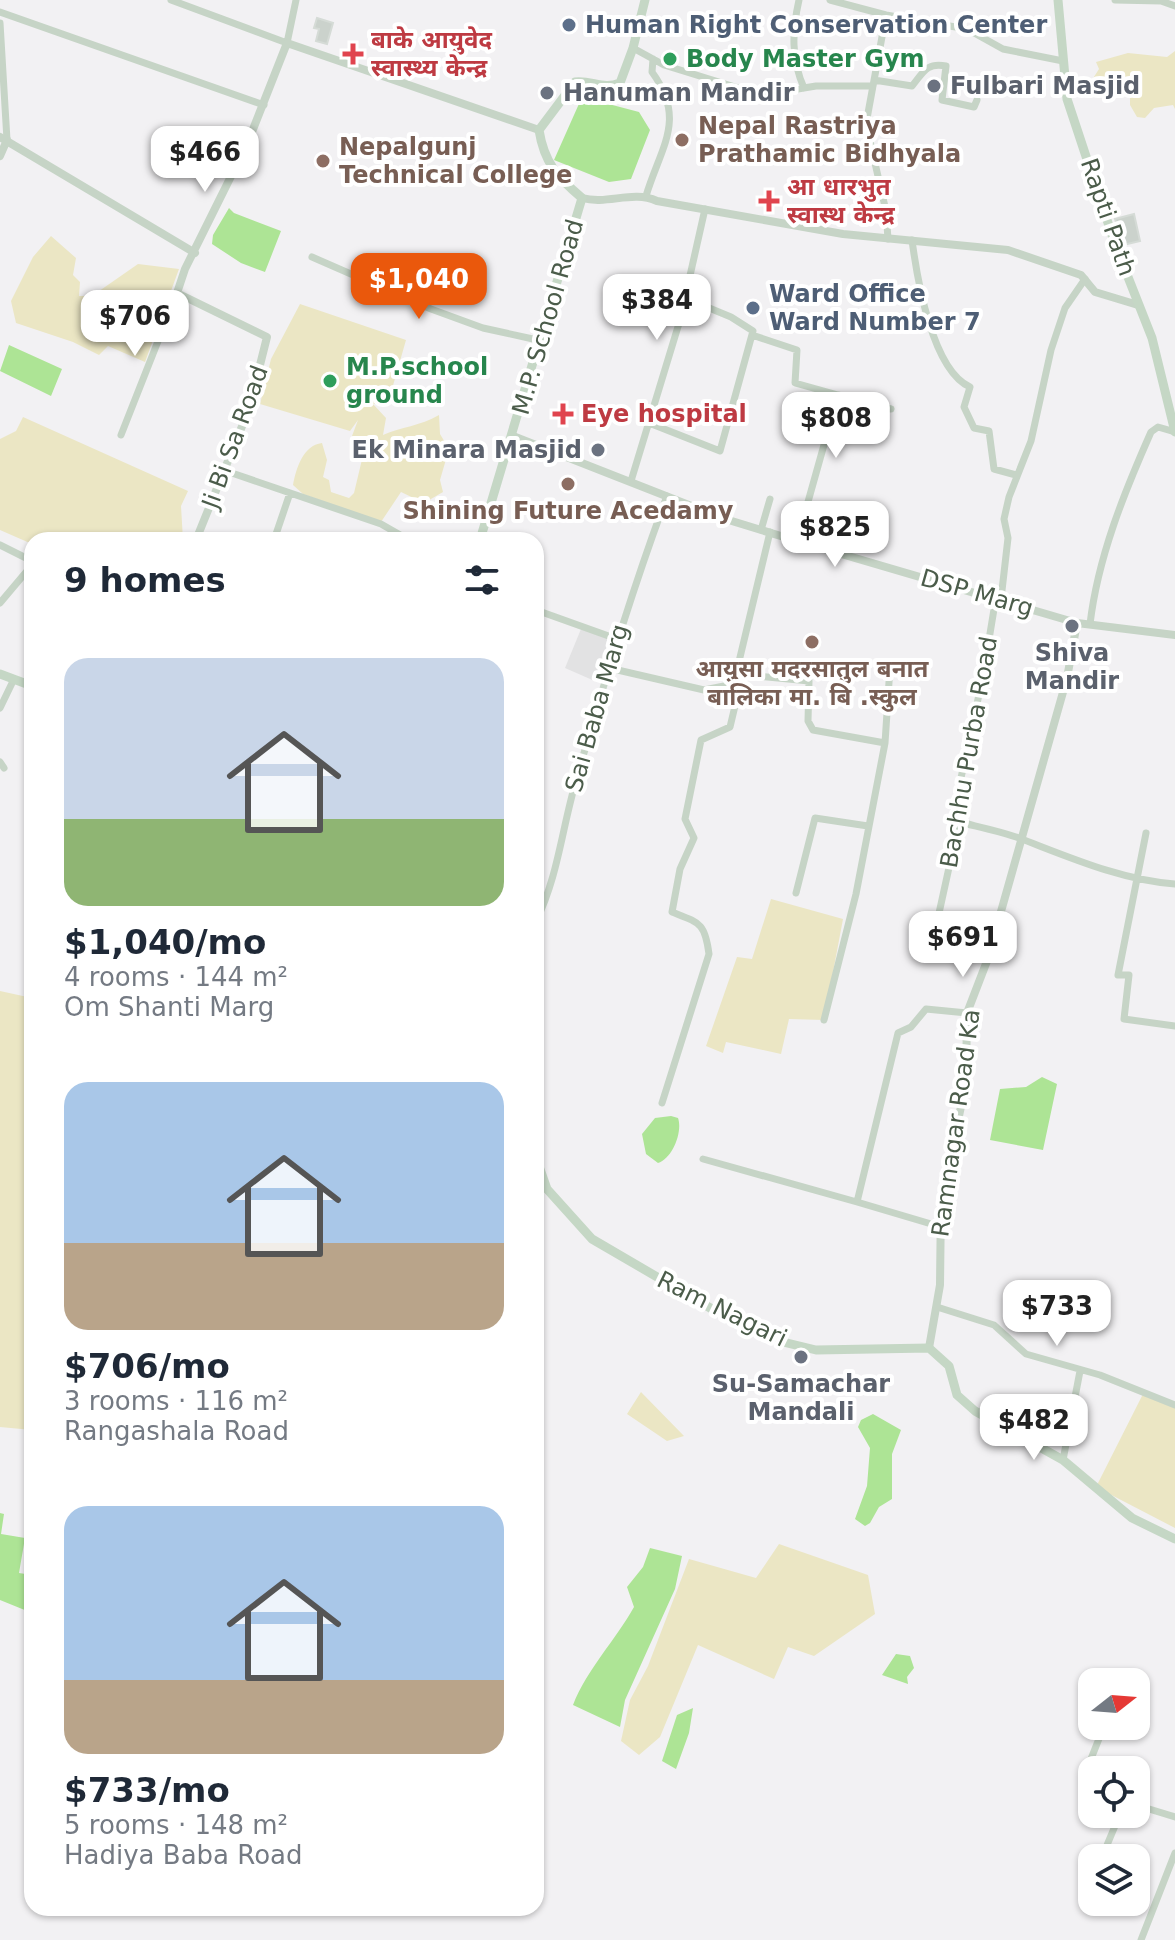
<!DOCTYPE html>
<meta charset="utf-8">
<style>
:root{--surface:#fff;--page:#f2f2f3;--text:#1f2937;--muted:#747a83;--accent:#ea580c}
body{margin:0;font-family:"DejaVu Sans","Noto Sans Devanagari",sans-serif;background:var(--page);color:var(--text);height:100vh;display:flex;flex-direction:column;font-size:30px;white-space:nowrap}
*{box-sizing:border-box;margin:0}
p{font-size:26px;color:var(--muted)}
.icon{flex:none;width:44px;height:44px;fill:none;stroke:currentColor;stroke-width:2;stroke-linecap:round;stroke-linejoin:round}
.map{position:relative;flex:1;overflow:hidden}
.side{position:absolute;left:24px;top:532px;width:520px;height:1384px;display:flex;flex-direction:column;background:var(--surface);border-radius:24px;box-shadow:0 2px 6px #0004}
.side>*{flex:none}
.needle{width:52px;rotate:73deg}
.fabs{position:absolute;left:1078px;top:1668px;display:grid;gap:16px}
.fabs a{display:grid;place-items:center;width:72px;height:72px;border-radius:16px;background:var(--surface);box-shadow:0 2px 6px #0004;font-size:40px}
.price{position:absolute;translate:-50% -68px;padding:0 18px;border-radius:16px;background:#fff;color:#222;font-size:26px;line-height:52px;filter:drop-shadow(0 2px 4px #0008)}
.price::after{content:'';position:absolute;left:50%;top:48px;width:24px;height:18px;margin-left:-12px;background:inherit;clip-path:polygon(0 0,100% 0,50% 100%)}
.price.current{background:var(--accent);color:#fff}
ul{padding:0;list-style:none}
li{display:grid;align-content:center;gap:16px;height:424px;padding:0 40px}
li span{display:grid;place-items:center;height:248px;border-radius:24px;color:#555}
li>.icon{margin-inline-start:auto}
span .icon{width:144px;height:144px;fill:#fffc;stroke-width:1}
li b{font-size:34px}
h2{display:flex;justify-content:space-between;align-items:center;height:96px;padding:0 40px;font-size:34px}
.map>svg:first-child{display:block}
.education{fill:#e2e2e3}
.green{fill:#ebe6c4}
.water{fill:#ade495}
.building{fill:#cbd2cc;stroke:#d5dbd6;stroke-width:2}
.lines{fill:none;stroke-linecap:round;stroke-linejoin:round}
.minor{stroke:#c6d4c6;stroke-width:7}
.tertiary{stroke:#c6d4c6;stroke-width:8}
.secondary{stroke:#c5d7c5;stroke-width:9}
.service-dot{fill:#5c6f8a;stroke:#fff;stroke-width:3}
.health-dot{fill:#e0444e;stroke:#fff;stroke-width:3}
.leisure-dot{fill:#2e9e5b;stroke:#fff;stroke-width:3}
.worship-dot{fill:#6b7280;stroke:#fff;stroke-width:3}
.education-dot{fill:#8d6e63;stroke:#fff;stroke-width:3}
.labels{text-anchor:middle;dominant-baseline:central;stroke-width:8;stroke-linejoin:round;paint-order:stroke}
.service-label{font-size:24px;font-weight:bold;fill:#4e5e75;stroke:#fff;text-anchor:start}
.health-label{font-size:24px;font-weight:bold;fill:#be3a42;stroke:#fff;text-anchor:start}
.leisure-label{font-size:24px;font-weight:bold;fill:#27864d;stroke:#fff;text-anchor:start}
.worship-label{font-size:24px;font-weight:bold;fill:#5b616d;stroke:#fff;text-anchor:start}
.education-label{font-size:24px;font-weight:bold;fill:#785e54;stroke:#fff;text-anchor:start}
.street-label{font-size:24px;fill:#4b5c4a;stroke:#fff}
</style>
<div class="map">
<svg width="1175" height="1940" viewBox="0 0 1175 1940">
<rect width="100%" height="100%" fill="#f2f1f3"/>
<path class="education" d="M 581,629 L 609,638 L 597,682 L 565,668 Z"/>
<path class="green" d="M 1175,51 L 1175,109 L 1173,105 L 1154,108 L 1145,118 L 1137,117 L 1130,105 L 1130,85 L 1095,87 L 1092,80 L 1099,69 L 1096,62 L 1128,53 L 1167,57 Z
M 51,236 L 76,258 L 73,275 L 80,282 L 79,296 L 92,296 L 138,264 L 179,269 L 145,362 L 108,346 L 99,355 L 73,342 L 16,323 L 11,301 L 33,257 Z
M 300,304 L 406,340 L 388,403 L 373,404 L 386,418 L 383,435 C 401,427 420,426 439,415 L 440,434 L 449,449 L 440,480 L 443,492 L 424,503 L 401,492 L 381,522 L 303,494 L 293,485 C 296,469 303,445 322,443 L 327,460 L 323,477 L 329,480 L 331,492 L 349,498 L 354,493 L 364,451 L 352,436 L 358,420 L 350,431 L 260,404 L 271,359 Z
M 23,417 L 188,491 L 181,506 L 183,540 L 32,540 L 32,544 L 0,530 L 0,439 L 16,431 Z
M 771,899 L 843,919 L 824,1020 L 789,1019 L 781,1054 L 726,1042 L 723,1053 L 706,1046 L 737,957 L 752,959 Z
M 0,991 L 32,998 L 32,1430 L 0,1427 Z
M 641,1392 L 684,1436 L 667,1441 L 627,1414 Z
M 1144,1392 L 1175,1404 L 1175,1528 L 1096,1487 Z
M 779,1544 L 868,1575 L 875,1614 L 814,1656 L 788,1647 L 774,1679 L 698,1645 L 660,1737 L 639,1755 L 621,1741 L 630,1700 L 648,1666 L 689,1559 L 756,1578 Z"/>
<path class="water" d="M 582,97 L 639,112 L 650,130 L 631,179 L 609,182 L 554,160 Z
M 229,208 L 234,213 L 281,231 L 265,272 L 241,263 L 212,244 L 213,235 Z
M 9,345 L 62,369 L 51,396 L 0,371 Z
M 1042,1077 L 1057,1084 L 1043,1150 L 990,1140 L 1000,1089 L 1026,1087 Z
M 671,1116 L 678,1118 C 683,1132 672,1159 658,1163 L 646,1154 L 642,1134 L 655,1118 Z
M 873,1414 L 901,1430 L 892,1454 L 892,1499 L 879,1507 L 870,1523 L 865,1526 L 855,1519 L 867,1486 L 870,1448 L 858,1427 L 861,1420 Z
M 0,1513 L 4,1514 L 1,1534 L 25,1538 L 19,1573 L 32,1575 L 32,1613 L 0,1600 Z
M 650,1548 L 682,1556 L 675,1589 L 625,1700 L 620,1727 L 573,1705 C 587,1669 615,1641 634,1607 L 627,1587 L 643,1567 Z
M 896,1654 L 910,1656 L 914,1668 L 907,1677 L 908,1684 L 882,1675 Z
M 693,1708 L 689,1733 L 676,1769 L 662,1761 L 677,1715 Z"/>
<path class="building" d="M 317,18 L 333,23 L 327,44 L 316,41 L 319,29 L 314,28 Z
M 1134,214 L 1140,241 L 1123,245 L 1115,219 Z"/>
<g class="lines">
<path class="minor" d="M 171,0 L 287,43 L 296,0
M 799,0 C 792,31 791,59 804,88
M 830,0 L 886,15 L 967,29 L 1003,49 L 1063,61
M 1115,0 L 1161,1 L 1175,6
M 0,12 L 264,105
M 886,15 L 866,124 L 886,211 L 888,239
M 0,23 L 7,140
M 633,48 L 664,65 L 761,95 L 816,86 L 873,86
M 874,80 L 912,86 C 923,73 926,62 946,66 L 942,100 L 974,107 L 977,100
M 646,196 C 661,146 687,120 652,72 L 653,59
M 912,240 C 917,278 932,370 970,387 L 964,407 L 974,428 L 989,431 L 994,469 L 1016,475
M 312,257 L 431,309 L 483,328 L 542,341
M 752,335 L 797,350 L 795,383 L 838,395
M 649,423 L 720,451 L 753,331 L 731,317 L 685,298
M 121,435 L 177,293
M 226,471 L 381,524 L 409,540
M 631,481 L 680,320 L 705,209
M 761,530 L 770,499
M 770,532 L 736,674 L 809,681 L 808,721 L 813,730 L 885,743 L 856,894 L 824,1020
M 274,540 L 290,493
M 797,541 L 838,395 L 891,409
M 0,545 L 32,561
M 1001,599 L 1008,538 L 1004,519 L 1009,497 L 1031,441 L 1051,350 L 1065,308 L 1085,279
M 0,603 L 32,565
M 536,610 L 617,639
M 1090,624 C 1098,557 1124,493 1151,432 L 1158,427 L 1175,432
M 609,668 L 704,690 L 734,684
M 0,708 L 14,679
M 28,738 L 32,741
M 885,743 L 890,667
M 0,762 L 4,768
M 959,822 C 979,827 1000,831 1019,838 C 1069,857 1121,880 1175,884
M 1146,833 L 1118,975 L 1129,975 L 1124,1019 L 1175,1026
M 796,893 L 815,818 L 868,826
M 536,921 C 558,877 562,828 576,781 C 603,685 632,590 667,496
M 987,961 L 932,945 L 959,822 L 953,815 L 983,676 L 996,597
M 662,1103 L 709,954 C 705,923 700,923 672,912 L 680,869 L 694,838 L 685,819 L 701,740 L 730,727 L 735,706 L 733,687
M 703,1159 L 857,1202
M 938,1226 L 857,1202 L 898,1033 L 911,1027 L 926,1009 L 967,1013
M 937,1307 L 994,1325 L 1026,1354 L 1100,1375 L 1175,1405
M 1063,1460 L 1080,1371
M 1092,1771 L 1087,1769 L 1104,1726
M 1136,1805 L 1175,1817
M 1102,1857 L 1120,1814
M 1141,1940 L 1175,1853"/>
<path class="tertiary" d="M 0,137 L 195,253
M 0,156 L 7,140
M 582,198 C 608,205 632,190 657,201 L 843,234 L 1008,250 L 1081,275 L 1095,292 L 1138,305
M 513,436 L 722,518 L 797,541 L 1077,623 L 1175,635
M 196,540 L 249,409 L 267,337 L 177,293 L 185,269 L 248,142 L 287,43 L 539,130
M 929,1348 L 940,1285 L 941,1201 L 966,1083 L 967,1013 L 987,961 L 1067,678 L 1077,623"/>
<path class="secondary" d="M 1058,0 L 1067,99 L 1115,244 L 1152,338 L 1175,432
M 480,540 L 582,198 C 557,177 544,162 539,130 L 575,82 C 592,80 603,90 620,83 L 633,48 L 645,0
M 0,674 L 32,686
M 536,1158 L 547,1189 L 592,1239 L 724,1316 L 783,1342 L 816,1350 L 929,1348 L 949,1366 L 957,1395 L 975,1411 L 1063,1460 L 1132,1518 L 1175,1539"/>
</g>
<g class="service-dot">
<circle cx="569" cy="25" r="8"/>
<circle cx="753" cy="308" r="8"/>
</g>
<g class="health-dot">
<path d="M349 42h8v8h8v8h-8v8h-8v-8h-8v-8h8z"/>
<path d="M765 189h8v8h8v8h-8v8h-8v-8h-8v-8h8z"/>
<path d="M559 402h8v8h8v8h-8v8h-8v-8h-8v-8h8z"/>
</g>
<g class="leisure-dot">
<circle cx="670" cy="59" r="8"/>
<circle cx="330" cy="381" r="8"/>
</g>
<g class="worship-dot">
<circle cx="934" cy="86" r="8"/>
<circle cx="547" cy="93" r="8"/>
<circle cx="598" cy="450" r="8"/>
<circle cx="1072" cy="626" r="8"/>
<circle cx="801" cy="1357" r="8"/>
</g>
<g class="education-dot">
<circle cx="682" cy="140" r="8"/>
<circle cx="323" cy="161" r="8"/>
<circle cx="568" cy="484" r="8"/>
<circle cx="812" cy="642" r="8"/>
</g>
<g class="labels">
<g class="service-label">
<text x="585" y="25">Human Right Conservation Center</text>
<text x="769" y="294">Ward Office<tspan x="769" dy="28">Ward Number 7</tspan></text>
</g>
<g class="health-label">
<text x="371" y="40">बाके आयुवेद<tspan x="371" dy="28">स्वास्थ्य केन्द्र</tspan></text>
<text x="787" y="187">आ धारभुत<tspan x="787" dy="28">स्वास्थ केन्द्र</tspan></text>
<text x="581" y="414">Eye hospital</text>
</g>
<g class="leisure-label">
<text x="686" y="59">Body Master Gym</text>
<text x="346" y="367">M.P.school<tspan x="346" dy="28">ground</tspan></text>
</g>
<g class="worship-label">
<text x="950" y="86">Fulbari Masjid</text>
<text x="563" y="93">Hanuman Mandir</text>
<text x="582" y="450" text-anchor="end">Ek Minara Masjid</text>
<text x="1072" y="653" text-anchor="middle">Shiva<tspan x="1072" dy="28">Mandir</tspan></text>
<text x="801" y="1384" text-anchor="middle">Su-Samachar<tspan x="801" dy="28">Mandali</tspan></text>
</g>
<g class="education-label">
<text x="698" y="126">Nepal Rastriya<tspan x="698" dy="28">Prathamic Bidhyala</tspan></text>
<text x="339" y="147">Nepalgunj<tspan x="339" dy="28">Technical College</tspan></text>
<text x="568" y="511" text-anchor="middle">Shining Future Acedamy</text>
<text x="812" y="669" text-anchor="middle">आयुसा मदरसातुल बनात<tspan x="812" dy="28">बालिका मा. बि .स्कुल</tspan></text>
</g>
<g class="street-label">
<text transform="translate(1108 217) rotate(71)">Rapti Path</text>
<text transform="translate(548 317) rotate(-74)">M.P. School Road</text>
<text transform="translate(235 437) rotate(-70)">Ji Bi Sa Road</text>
<text transform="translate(977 593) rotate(16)">DSP Marg</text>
<text transform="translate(597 708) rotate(-74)">Sai Baba Marg</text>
<text transform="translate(969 752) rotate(-80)">Bachhu Purba Road</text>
<text transform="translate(956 1123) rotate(-82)">Ramnagar Road Ka</text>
<text transform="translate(722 1309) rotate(26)">Ram Nagari</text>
</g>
</g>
</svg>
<div class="fabs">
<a><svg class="needle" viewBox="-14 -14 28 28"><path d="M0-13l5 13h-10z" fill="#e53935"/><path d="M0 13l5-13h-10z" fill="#747a83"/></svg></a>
<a><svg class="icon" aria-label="locate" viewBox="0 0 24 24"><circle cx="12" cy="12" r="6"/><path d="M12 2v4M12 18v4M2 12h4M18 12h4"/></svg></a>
<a><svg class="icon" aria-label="layers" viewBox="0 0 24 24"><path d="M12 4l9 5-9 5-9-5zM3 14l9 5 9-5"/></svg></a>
</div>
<b class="price" style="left:205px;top:194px">$466</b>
<b class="price current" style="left:419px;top:321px">$1,040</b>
<b class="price" style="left:657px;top:342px">$384</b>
<b class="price" style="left:135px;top:358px">$706</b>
<b class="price" style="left:836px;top:460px">$808</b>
<b class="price" style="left:835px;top:569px">$825</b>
<b class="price" style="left:963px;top:979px">$691</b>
<b class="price" style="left:1057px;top:1348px">$733</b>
<b class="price" style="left:1034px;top:1462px">$482</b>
<section class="side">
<h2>9 homes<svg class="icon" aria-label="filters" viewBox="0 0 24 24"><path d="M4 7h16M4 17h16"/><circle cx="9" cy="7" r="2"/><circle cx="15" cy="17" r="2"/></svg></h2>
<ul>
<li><span style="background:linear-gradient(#c9d6e8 65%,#8fb573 0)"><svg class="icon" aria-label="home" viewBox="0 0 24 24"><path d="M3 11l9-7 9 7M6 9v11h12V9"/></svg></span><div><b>$1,040/mo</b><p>4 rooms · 144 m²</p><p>Om Shanti Marg</p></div></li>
<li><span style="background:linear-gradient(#a9c7e8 65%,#b9a48a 0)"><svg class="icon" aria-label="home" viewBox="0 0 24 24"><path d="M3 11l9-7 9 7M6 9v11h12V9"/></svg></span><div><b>$706/mo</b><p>3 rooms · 116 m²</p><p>Rangashala Road</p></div></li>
<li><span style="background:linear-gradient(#a9c7e8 70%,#b9a48a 0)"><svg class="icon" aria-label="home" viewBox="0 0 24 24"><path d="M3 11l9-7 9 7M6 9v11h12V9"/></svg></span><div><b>$733/mo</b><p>5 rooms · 148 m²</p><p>Hadiya Baba Road</p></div></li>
</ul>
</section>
</div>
